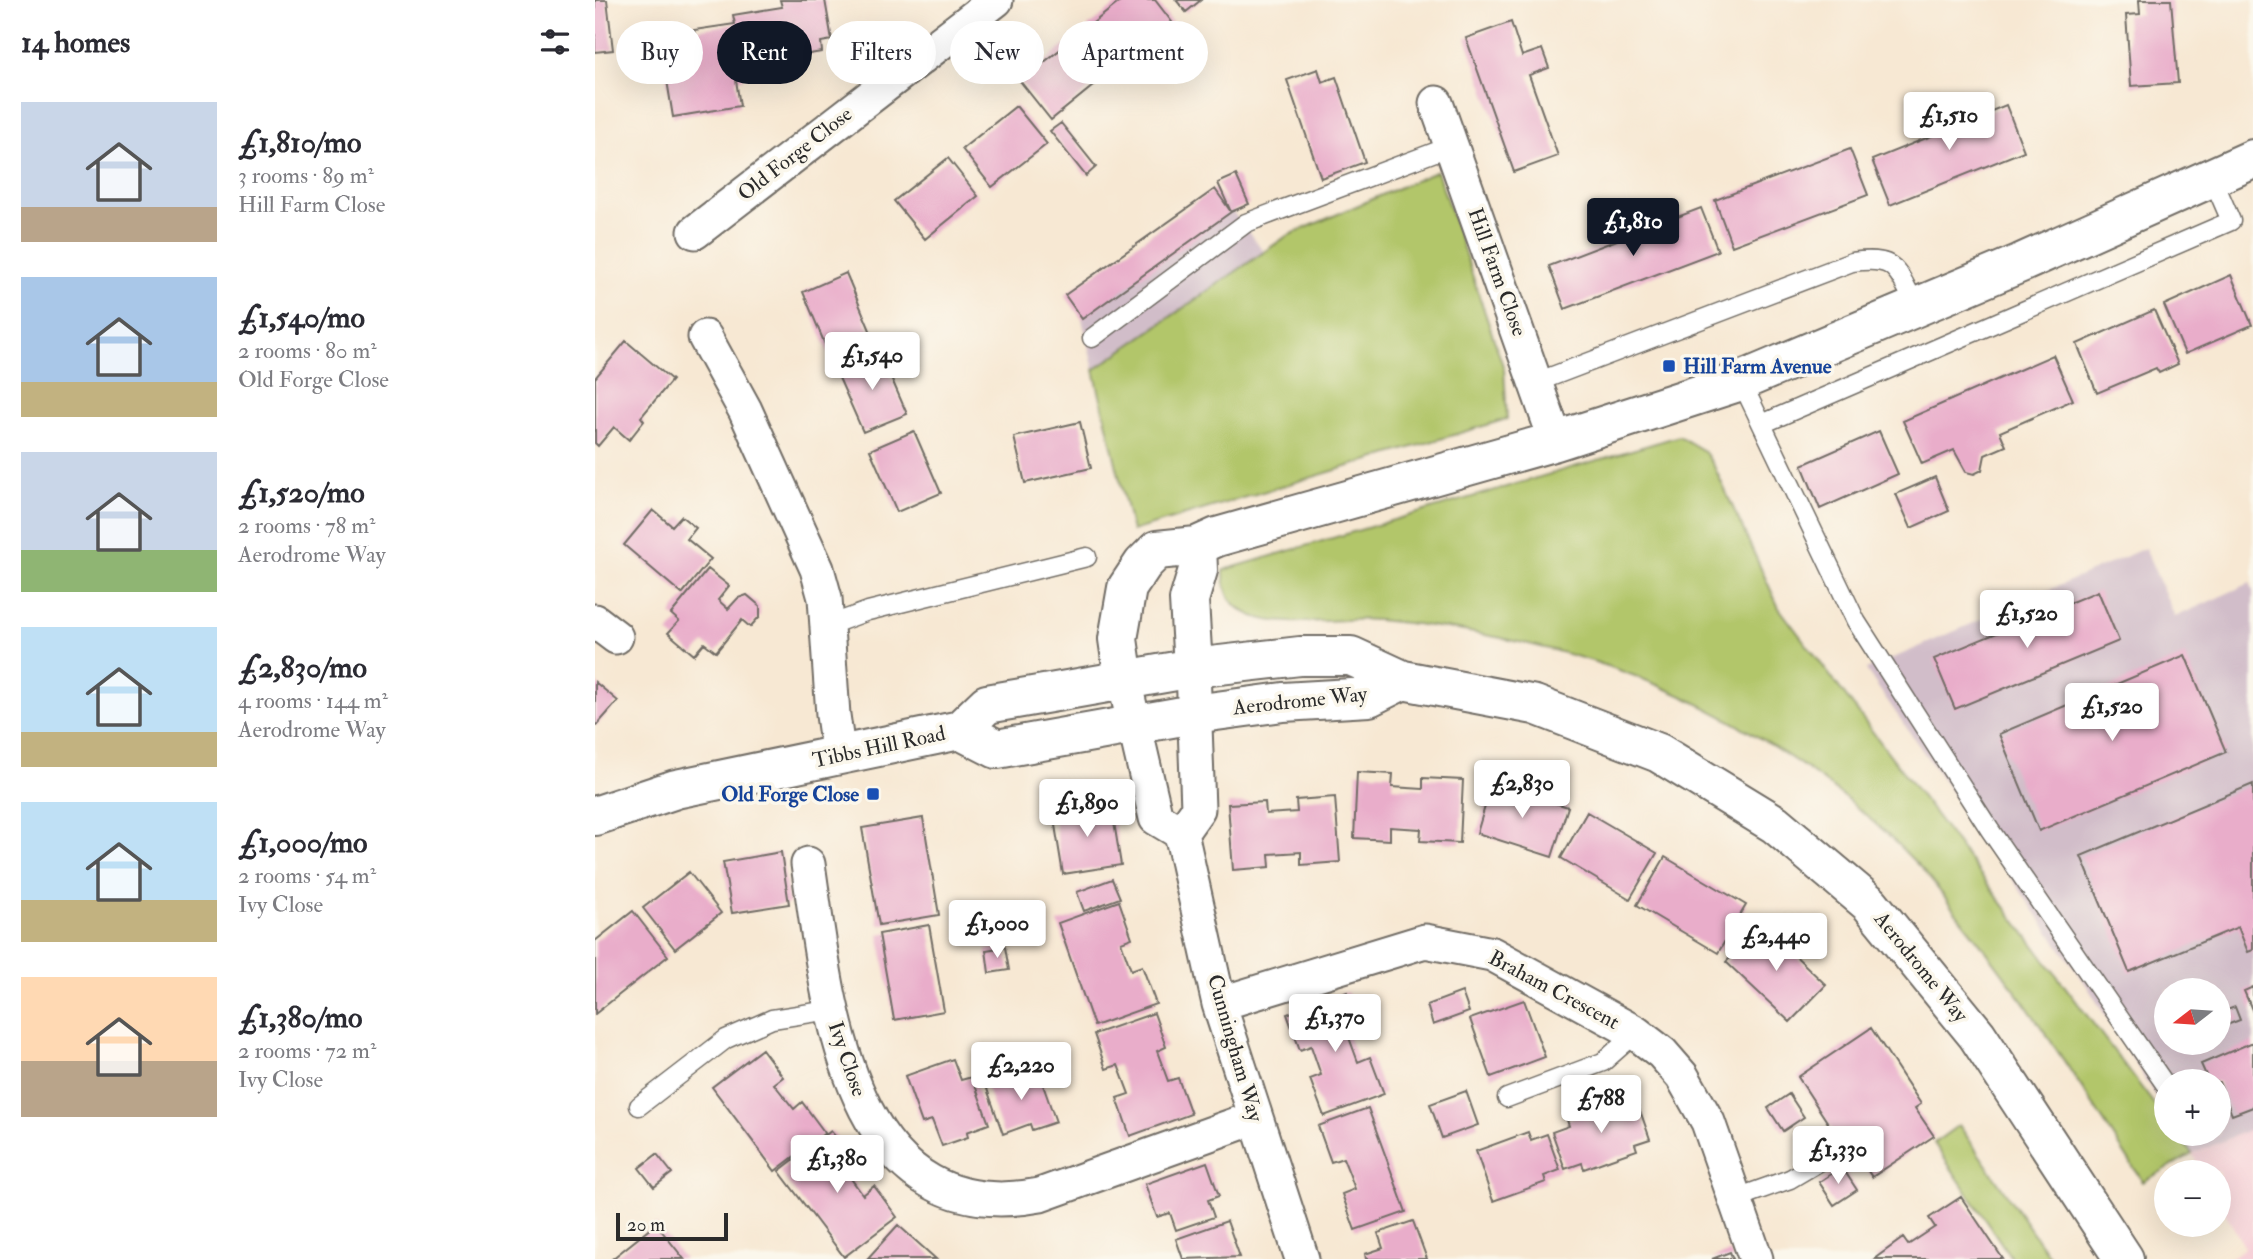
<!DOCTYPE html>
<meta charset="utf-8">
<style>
:root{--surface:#fff;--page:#f2f2f3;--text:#2b2b33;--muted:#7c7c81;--accent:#111827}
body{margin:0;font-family:"IM FELL Double Pica",serif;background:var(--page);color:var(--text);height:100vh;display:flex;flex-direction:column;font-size:26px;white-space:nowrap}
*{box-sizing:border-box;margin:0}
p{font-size:23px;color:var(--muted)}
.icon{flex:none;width:38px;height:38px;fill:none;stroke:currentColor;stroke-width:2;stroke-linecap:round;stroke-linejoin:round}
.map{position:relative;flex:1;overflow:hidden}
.sheet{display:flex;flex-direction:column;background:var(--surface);width:595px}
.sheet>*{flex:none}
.guide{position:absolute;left:21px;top:21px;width:665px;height:63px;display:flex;gap:14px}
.needle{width:46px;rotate:253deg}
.tools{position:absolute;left:1559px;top:978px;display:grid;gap:14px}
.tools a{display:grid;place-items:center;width:77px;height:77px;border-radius:50%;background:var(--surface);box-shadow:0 7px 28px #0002;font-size:35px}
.scale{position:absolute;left:21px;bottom:18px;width:112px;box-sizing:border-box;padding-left:7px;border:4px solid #2b2b2b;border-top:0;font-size:19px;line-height:24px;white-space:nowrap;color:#2b2b2b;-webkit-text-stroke:5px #fbf7ec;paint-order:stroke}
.price{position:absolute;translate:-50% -60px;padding:0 16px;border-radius:7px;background:#fff;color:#222;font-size:23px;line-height:46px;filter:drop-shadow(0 2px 4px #0008)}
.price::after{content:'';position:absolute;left:50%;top:42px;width:21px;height:16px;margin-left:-10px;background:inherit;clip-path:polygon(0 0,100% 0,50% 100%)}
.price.current{background:var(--accent);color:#fff}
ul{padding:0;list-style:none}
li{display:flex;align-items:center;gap:21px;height:175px;padding:0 21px}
li span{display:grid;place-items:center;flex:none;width:196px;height:140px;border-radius:0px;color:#555}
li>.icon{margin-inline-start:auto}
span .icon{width:84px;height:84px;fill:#fffc;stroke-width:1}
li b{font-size:30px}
h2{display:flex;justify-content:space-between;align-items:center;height:84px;padding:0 21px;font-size:30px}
.chip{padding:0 24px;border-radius:32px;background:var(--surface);box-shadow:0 7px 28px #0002;font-size:24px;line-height:63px}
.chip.current{background:var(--accent);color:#fff}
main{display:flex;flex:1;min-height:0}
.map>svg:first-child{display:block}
.built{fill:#f6cfd7}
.industrial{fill:#d1bdc9;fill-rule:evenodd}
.green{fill:#b2c66b;stroke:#6e784b;stroke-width:2}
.building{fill:#e9adca}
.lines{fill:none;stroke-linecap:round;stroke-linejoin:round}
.lane-casing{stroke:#726d66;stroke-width:21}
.street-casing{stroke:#726d66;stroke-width:37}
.secondary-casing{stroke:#726d66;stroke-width:42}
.lane{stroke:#fff;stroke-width:18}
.street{stroke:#fff;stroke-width:33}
.secondary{stroke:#fff;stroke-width:38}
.transit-dot{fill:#1a4fb4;stroke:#fbf7ec;stroke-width:2.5}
.labels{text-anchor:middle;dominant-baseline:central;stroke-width:7;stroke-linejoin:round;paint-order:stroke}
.street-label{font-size:21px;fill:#2b2b2b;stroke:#fbf7ec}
.transit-label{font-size:21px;font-weight:bold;fill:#164399;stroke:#fbf7ec;text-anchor:start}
</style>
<main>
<section class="sheet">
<h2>14 homes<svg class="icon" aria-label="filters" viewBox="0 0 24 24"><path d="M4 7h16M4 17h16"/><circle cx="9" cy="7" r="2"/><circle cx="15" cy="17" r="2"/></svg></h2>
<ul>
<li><span style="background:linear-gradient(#c9d6e8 75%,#b9a48a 0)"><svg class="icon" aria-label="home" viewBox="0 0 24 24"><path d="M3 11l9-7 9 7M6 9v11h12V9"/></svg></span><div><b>£1,810/mo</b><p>3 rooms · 89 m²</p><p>Hill Farm Close</p></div></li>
<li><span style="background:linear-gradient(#a9c7e8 75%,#c2b280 0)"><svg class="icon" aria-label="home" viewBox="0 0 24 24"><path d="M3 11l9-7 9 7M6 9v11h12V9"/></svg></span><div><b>£1,540/mo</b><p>2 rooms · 80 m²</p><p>Old Forge Close</p></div></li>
<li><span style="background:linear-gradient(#c9d6e8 70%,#8fb573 0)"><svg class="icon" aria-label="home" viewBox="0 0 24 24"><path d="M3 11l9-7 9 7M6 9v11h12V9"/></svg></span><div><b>£1,520/mo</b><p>2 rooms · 78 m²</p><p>Aerodrome Way</p></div></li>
<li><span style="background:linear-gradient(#bfe0f5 75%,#c2b280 0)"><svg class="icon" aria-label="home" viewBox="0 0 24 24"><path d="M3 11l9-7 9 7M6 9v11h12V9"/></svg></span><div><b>£2,830/mo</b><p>4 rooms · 144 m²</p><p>Aerodrome Way</p></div></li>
<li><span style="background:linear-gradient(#bfe0f5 70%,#c2b280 0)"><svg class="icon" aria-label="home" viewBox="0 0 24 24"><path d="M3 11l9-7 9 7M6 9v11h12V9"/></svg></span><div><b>£1,000/mo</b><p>2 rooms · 54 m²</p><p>Ivy Close</p></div></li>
<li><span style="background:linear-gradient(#ffd9b3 60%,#b9a48a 0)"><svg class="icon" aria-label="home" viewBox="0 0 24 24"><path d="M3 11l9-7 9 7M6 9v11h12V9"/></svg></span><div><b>£1,380/mo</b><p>2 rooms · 72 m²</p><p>Ivy Close</p></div></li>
</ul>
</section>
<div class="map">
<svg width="1658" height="1259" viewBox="0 0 1658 1259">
<rect width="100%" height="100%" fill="#fbf7ec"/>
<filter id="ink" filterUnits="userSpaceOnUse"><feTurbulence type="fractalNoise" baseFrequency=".0143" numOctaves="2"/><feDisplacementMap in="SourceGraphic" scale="14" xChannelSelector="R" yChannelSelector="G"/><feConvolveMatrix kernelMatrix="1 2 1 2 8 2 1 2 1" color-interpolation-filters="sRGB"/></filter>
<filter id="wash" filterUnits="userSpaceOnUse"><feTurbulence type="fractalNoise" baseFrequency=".00686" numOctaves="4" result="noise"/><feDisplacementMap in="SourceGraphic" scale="28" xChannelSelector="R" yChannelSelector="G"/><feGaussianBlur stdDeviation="1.57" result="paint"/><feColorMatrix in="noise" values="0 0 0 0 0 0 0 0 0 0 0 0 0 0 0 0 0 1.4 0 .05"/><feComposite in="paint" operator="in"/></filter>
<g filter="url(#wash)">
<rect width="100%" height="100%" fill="#f7e8d3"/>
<path class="built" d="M 1658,1128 L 1658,1259 L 1634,1259 L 1650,1248 L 1624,1202 L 1624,1172 L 1607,1172 L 1597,1154 Z"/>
<path class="industrial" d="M 620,189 L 669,252 L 499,370 L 487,319 L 470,295 Z
M 1550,548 L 1580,617 L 1655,583 L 1658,590 L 1658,1128 L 1597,1154 L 1584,1134 L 1624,1134 L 1624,1082 L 1572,1082 L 1571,1113 L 1492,986 L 1271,670 ZM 1572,990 L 1624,990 L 1624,1043 L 1572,1043 Z"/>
<path class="green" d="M 842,171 L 909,369 L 912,419 L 537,531 L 499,370 L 692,236 Z
M 1084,436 L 1109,451 L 1119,466 L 1184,608 L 1571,1120 L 1572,1134 L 1582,1134 L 1597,1154 L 1548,1182 C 1490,1092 1433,1002 1366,919 C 1351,900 1338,880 1321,863 C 1234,772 1118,699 997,661 C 927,640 855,626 782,620 C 746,617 690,629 658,616 C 636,607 628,592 629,570 Z
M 1364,1125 L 1456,1259 L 1417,1259 L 1339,1143 Z"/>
<g id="blocks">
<path class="building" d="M 0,0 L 12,0 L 18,50 L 0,52 Z
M 185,0 L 230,0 L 237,40 L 226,42 L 227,52 L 146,65 L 149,78 L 141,80 L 145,106 L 78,117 L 70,68 L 104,62 L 99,30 L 140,24 L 138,15 L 187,7 Z
M 527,0 L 560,0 L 577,22 L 523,65 L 493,27 Z
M 581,0 L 606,0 L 591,12 Z
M 1544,0 L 1576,0 L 1583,83 L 1536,86 L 1531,15 L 1545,14 Z
M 916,22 L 927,56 L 947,49 L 954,68 L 934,75 L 963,156 L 919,172 L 871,38 Z
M 480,38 L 509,77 L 456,120 L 425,81 Z
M 723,69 L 727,82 L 741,77 L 770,162 L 726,178 L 692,80 Z
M 1371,105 L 1377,119 L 1411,105 L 1429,151 L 1295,205 L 1277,160 L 1344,133 L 1337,118 Z
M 421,106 L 452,144 L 397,187 L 367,149 Z
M 466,123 L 501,167 L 491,176 L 455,131 Z
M 1255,149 L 1273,195 L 1137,246 L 1120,200 Z
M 353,158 L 383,196 L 330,239 L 299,201 Z
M 641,175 L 654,204 L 636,212 L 623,183 Z
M 620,189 L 636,212 L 487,319 L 470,295 Z
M 1106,208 L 1123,251 L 970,309 L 954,266 Z
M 251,273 L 277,335 L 234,354 L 208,292 Z
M 1636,275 L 1657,325 L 1590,354 L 1569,305 Z
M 1559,310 L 1583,364 L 1564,373 L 1561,368 L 1502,393 L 1482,344 Z
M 31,341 L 77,380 L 46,417 L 49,421 L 34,440 L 19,427 L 3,446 L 0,443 L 0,378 Z
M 285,352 L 312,414 L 268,432 L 241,371 Z
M 1458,355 L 1478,400 L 1405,432 L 1411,446 L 1390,455 L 1387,470 L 1379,474 L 1371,472 L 1359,450 L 1327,464 L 1308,421 Z
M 485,422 L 496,468 L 430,483 L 419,437 Z
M 319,431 L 346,493 L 302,512 L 275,450 Z
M 1284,431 L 1303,474 L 1225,509 L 1207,465 Z
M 1340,477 L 1354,511 L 1316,528 L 1301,494 Z
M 58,510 L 77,526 L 86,516 L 101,528 L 92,539 L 116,559 L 87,594 L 29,545 Z
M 113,569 L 134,586 L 123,600 L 133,609 L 143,598 L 152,595 L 165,606 L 165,616 L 155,627 L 147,620 L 121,652 L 109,643 L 99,655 L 73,633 L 84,621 L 76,614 Z
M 1503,591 L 1524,641 L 1360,709 L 1339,659 Z
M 1590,655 L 1631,752 L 1444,831 L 1404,734 Z
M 0,682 L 23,701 L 2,725 L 0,724 Z
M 762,772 L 798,774 L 797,787 L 828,789 L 828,778 L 868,780 L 865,843 L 825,841 L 826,829 L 810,828 L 795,827 L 795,840 L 759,838 Z
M 897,783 L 973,807 L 957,857 L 882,833 Z
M 1658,784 L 1658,950 L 1653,952 L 1643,927 L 1534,972 L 1486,856 Z
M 740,797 L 745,862 L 706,865 L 706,852 L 674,854 L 675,867 L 638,870 L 633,804 L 670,802 L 671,814 L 702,812 L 701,800 Z
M 516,804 L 526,865 L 468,874 L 458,813 Z
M 992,812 L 1062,853 L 1035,899 L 966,858 Z
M 328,818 L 344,915 L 284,925 L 267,828 Z
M 186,852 L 194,904 L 137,913 L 128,862 Z
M 1070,857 L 1151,905 L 1123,953 L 1042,905 Z
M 94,872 L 126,913 L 80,949 L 48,908 Z
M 517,879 L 525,898 L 489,911 L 482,892 Z
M 524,901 L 537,938 L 526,942 L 536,970 L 547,966 L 561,1004 L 499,1026 L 463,923 Z
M 38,911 L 73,956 L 0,1014 L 0,941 Z
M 1167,924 L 1231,985 L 1195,1022 L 1131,962 Z
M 334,925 L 349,1011 L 299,1020 L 284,934 Z
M 410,947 L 414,970 L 394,973 L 391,950 Z
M 1658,987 L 1658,1012 L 1649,991 Z
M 752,992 L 765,1028 L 752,1032 L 763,1062 L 775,1057 L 789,1094 L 729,1116 L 715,1079 L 726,1075 L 716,1046 L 705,1050 L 692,1014 Z
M 867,992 L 874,1012 L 838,1025 L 832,1005 Z
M 929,1000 L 950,1057 L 896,1077 L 875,1019 Z
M 1640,1007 L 1645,1020 L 1624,1028 L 1624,1013 Z
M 559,1013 L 571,1047 L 562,1051 L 573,1081 L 583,1078 L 596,1114 L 535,1136 L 522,1098 L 534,1094 L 523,1065 L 511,1069 L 499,1034 Z
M 1276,1028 L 1326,1104 L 1320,1108 L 1339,1136 L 1277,1177 L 1250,1137 L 1244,1140 L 1203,1077 Z
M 1658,1042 L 1658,1107 L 1637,1115 L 1624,1082 L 1614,1082 L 1606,1064 Z
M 167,1049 L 188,1077 L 179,1084 L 199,1109 L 207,1102 L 230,1133 L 180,1171 L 117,1087 Z
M 358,1059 L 366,1080 L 377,1077 L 394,1124 L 372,1132 L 373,1137 L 347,1146 L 337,1120 L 327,1123 L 310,1076 Z
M 442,1068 L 461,1122 L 437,1130 L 435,1124 L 408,1134 L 391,1086 Z
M 871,1091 L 883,1125 L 847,1138 L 835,1104 Z
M 1194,1094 L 1209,1117 L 1188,1131 L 1173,1108 Z
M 1024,1101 L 1026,1107 L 1042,1102 L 1055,1139 L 1040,1144 L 1042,1150 L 1016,1159 L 989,1169 L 987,1163 L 970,1169 L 957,1132 L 974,1126 L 972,1120 Z
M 773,1108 L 811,1212 L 760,1230 L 747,1194 L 760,1189 L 754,1173 L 748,1158 L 736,1162 L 723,1126 Z
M 236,1131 L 260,1161 L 249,1169 L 268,1195 L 279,1186 L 302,1217 L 249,1257 L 184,1171 Z
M 933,1132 L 936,1140 L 952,1134 L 965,1170 L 949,1176 L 951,1182 L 898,1201 L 881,1151 Z
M 62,1154 L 77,1173 L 59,1187 L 44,1168 Z
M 612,1162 L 624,1196 L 613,1200 L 619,1217 L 581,1230 L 575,1213 L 562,1217 L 550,1184 Z
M 1247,1167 L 1262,1190 L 1239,1205 L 1224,1182 Z
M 1366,1197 L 1408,1259 L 1279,1259 L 1308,1238 L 1313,1245 L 1340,1227 L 1334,1218 Z
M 632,1221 L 645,1257 L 588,1259 L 581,1239 Z
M 818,1221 L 832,1259 L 771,1259 L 770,1254 L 788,1248 L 783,1233 Z
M 61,1224 L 89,1259 L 17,1259 Z
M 303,1225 L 341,1259 L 272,1259 Z
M 1135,1252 L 1138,1259 L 1117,1259 Z"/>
</g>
</g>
<g filter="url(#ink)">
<use href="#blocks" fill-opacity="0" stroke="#726d66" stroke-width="2"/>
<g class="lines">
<defs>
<path id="lane" d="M 497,338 L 651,223 L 856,146
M 1146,381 L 1261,621 L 1395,830 L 1572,1087
M 942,382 L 1257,262 C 1303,256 1300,269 1321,305
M 1167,424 L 1636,221 L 1617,177
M 232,626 L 273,611 L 492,557
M 912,1098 L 1008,1062 L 1041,1033
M 44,1106 L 131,1039 L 177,1019 L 235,1010
M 1139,1199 L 1195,1179 L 1234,1156"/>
<path id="street" d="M 841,103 L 961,441
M 100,232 L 401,0
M 110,337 L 150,410 L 222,569 L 230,598 L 238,715 L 244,757
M 0,621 L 21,637
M 529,680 L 561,818 L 586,833 L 624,1004 L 707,1259
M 586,833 L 603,809 L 598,668
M 213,864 C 233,998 250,1232 445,1195 L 659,1118
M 624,1004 L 830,941 L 897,954 L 1041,1033 L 1067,1053 L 1087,1076 L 1113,1122 L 1161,1259"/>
<path id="secondary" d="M 598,668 L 594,600 L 603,570 L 602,546
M 529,680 L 523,639 L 532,588 L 548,564 L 562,550 L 602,546 L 622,537 L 961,441 L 1146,381 L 1426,263 L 1658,159
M 365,730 L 402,749 L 599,714 L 688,702 L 774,697 L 808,680
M 0,816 L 81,789 L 365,730 L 392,704 L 415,700 L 598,668 L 705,656 L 756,656 L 808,680 L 940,705 L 1064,753 L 1180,824 L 1275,904 L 1382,1035 L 1529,1259"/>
</defs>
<use href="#lane" class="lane-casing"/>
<use href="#street" class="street-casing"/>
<use href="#secondary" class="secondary-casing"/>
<use href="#lane" class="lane"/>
<use href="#street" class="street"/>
<use href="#secondary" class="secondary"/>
</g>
</g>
<g class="transit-dot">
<rect x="1067" y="359" width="14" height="14" rx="3.5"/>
<rect x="271" y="787" width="14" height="14" rx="3.5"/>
</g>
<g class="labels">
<g class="street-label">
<text transform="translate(200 154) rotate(-38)">Old Forge Close</text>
<text transform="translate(902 272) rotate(70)">Hill Farm Close</text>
<text transform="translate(705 701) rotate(-6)">Aerodrome Way</text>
<text transform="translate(284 747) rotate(-12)">Tibbs Hill Road</text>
<text transform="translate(1326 967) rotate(51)">Aerodrome Way</text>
<text transform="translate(959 990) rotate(28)">Braham Crescent</text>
<text transform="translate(640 1048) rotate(74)">Cunningham Way</text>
<text transform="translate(252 1059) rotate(71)">Ivy Close</text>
</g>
<g class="transit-label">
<text x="1088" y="366">Hill Farm Avenue</text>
<text x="264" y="794" text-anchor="end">Old Forge Close</text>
</g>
</g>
</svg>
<div class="tools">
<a><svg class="needle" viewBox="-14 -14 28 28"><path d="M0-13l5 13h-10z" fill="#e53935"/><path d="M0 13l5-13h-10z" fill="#7c7c81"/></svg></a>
<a>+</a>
<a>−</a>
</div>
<div class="scale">20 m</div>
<b class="price" style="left:1354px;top:152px">£1,510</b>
<b class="price current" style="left:1038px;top:258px">£1,810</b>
<b class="price" style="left:277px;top:392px">£1,540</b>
<b class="price" style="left:1432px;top:650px">£1,520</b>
<b class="price" style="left:1517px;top:743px">£1,520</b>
<b class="price" style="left:927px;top:820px">£2,830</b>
<b class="price" style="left:492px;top:839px">£1,890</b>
<b class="price" style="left:402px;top:960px">£1,000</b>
<b class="price" style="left:1181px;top:973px">£2,440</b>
<b class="price" style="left:740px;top:1054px">£1,370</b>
<b class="price" style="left:426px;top:1102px">£2,220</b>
<b class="price" style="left:1006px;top:1135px">£788</b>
<b class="price" style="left:1243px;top:1186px">£1,330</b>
<b class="price" style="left:242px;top:1195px">£1,380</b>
<div class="guide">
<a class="chip">Buy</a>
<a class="chip current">Rent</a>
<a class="chip">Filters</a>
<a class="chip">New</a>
<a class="chip">Apartment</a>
</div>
</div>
</main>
